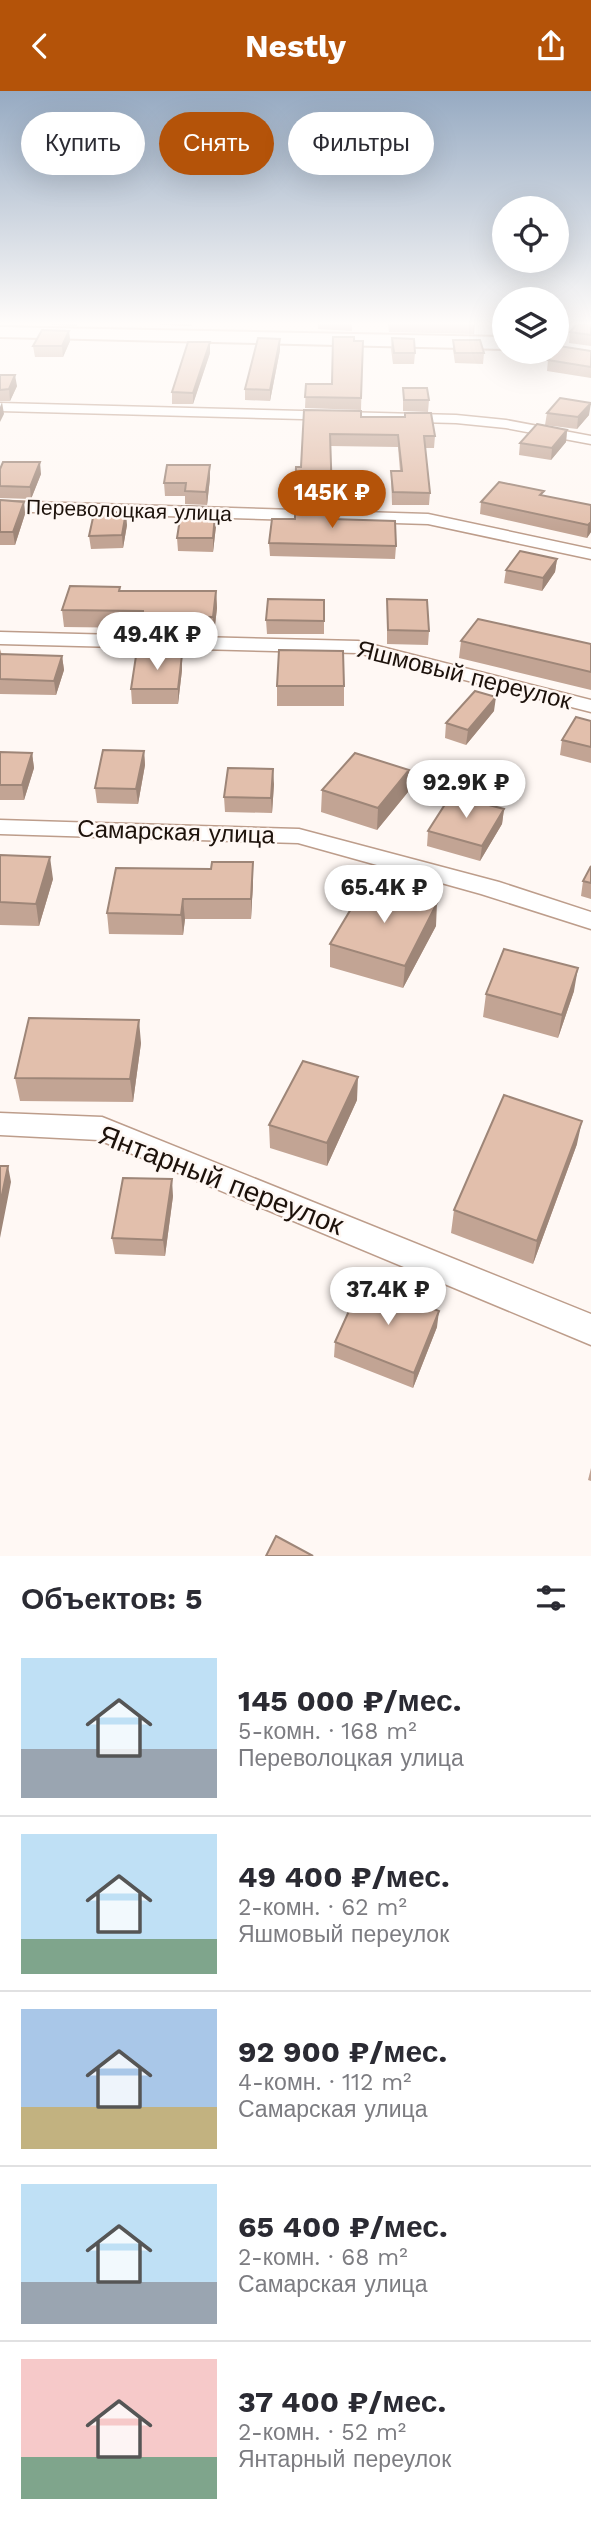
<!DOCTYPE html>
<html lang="ru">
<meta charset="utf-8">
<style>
:root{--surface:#fff;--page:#f2f2f3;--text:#2b2b33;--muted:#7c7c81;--line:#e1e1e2;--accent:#b45309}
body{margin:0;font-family:"Work Sans",sans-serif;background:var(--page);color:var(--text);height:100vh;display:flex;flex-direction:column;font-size:26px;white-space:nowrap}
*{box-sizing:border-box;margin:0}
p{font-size:23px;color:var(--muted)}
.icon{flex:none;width:38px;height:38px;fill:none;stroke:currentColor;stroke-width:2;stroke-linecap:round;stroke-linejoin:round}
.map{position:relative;height:1465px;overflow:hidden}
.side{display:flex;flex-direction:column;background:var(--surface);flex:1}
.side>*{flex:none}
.hud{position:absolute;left:21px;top:21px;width:550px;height:63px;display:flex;gap:14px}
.fabs{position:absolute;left:492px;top:105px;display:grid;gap:14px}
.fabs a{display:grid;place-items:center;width:77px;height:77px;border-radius:50%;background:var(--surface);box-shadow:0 7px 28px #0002;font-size:35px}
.price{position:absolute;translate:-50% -60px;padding:0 16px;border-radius:24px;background:#fff;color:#222;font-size:23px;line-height:46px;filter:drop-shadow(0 2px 4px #0008)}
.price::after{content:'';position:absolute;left:50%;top:42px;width:21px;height:16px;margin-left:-10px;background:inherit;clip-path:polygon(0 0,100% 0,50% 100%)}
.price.current{background:var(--accent);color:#fff}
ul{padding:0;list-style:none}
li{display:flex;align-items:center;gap:21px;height:175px;padding:0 21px}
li+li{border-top:2px solid var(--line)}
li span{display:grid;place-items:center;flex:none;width:196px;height:140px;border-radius:0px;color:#555}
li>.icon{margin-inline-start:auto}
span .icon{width:84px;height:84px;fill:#fffc;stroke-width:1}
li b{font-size:30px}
h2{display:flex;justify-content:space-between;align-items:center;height:84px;padding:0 21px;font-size:30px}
.tag{padding:0 24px;border-radius:32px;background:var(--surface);box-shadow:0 7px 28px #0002;font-size:24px;line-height:63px}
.tag.current{background:var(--accent);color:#fff}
header{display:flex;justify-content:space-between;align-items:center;height:91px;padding:0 21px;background:var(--accent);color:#fff;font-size:32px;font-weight:700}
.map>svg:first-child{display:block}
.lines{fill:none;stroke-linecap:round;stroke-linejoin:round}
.street-casing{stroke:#bd9d8b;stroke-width:3}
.secondary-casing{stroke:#bd9d8b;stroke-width:4}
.street{fill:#fff;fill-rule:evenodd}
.secondary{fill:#fff;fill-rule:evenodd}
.wall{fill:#c2a494}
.shaded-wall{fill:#9e8678}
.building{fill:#e2bfac;stroke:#9e8678;stroke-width:2}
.labels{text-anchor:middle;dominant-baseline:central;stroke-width:5;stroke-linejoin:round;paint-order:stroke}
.far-street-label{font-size:21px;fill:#1d120b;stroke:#fff8f4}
.street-label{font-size:24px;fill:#1d120b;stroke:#fff8f4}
.near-street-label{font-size:28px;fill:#1d120b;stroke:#fff8f4}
</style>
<header><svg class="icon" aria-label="back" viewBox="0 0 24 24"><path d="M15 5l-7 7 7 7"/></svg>Nestly<svg class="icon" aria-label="share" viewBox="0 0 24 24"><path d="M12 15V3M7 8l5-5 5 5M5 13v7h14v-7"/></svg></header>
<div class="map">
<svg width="591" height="1465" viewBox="0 0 591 1465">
<rect width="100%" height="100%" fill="#fff8f4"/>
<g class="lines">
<defs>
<path id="street" d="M 0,312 L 456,324 L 506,329 L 591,345 L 591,353 L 506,337 L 456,332 L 0,320 Z
M 0,410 L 428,423 L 591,458 L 591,468 L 428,433 L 0,420 Z
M 0,541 L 358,550 L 591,609 L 591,621 L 358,562 L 0,553 Z
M 0,729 L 299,738 L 499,791 L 591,821 L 591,838 L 481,803 L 298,752 L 0,743 Z
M 0,1022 L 102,1026 L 112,1030 L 591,1223 L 591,1254 L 99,1049 L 0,1044 Z"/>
<path id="secondary" d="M 0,236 L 504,246 L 504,258 L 0,246 Z"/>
</defs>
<use href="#street" class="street-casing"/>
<use href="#secondary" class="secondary-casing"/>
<use href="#street" class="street"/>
<use href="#secondary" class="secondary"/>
</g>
<path class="wall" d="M 51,233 L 78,233 L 77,235 L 51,234 Z
M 160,233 L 192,233 L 192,235 L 160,234 Z
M 318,233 L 352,233 L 352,240 L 318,238 Z
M 388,233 L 475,233 L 474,243 L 389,241 Z
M 591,233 L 591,255 L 569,252 L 570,241 Z
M 69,240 L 70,250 L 63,266 L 35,266 L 33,255 Z
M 392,247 L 415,262 L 414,273 L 393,273 L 391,258 Z
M 453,249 L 484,262 L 483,273 L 455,272 L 453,259 Z
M 354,250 L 363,250 L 361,319 L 305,317 L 306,293 L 332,293 Z
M 210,251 L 210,262 L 193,313 L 172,313 L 172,301 Z
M 280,259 L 270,310 L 245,309 L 245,298 Z
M 591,260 L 591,287 L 547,280 L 548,269 Z
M 0,284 L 17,295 L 10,310 L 0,310 Z
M 403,297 L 429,309 L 428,321 L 403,320 Z
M 304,319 L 361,326 L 435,345 L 434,357 L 425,357 L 430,402 L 429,414 L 392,414 L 391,380 L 400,380 L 398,356 L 330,355 L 331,417 L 295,416 L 296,376 L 301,376 Z
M 547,322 L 589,324 L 577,338 L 545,334 Z
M 567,339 L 566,351 L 551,369 L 519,364 L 520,352 Z
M 0,378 L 41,383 L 31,408 L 0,407 Z
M 210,387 L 207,414 L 185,413 L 185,405 L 165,405 L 164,392 Z
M 543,405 L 591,414 L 591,441 L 587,447 L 480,423 L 481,411 Z
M 0,409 L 24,411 L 25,423 L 15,454 L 0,454 Z
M 204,423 L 215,423 L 216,435 L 213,461 L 178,460 L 177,447 Z
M 332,428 L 396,455 L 395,468 L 270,465 L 269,452 Z
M 127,434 L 123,457 L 91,458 L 89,445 Z
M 557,468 L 555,481 L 542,500 L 504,492 L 506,479 Z
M 120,500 L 216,500 L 217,517 L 214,543 L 144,542 L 143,537 L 64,536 L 62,519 Z
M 387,508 L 429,540 L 428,554 L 387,553 Z
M 324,509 L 324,543 L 267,543 L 266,529 Z
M 461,550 L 591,553 L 591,599 L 459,567 Z
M 0,558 L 2,564 L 62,565 L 64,579 L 56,604 L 0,603 Z
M 182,564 L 182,579 L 178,613 L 132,613 L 131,598 Z
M 277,595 L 344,595 L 344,615 L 277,615 Z
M 494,620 L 466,654 L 445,647 L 446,632 Z
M 591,630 L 591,672 L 560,664 L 562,649 Z
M 144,660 L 145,674 L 138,713 L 97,712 L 95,697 Z
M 0,661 L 32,662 L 34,677 L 24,709 L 0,709 Z
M 409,679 L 408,701 L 377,739 L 321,721 L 322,699 Z
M 274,693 L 272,722 L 225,721 L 224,706 Z
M 504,718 L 502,733 L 480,770 L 427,755 L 428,740 Z
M 0,764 L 53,788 L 39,835 L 0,834 Z
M 591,775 L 591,808 L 581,805 L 583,790 Z
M 253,791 L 251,828 L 185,828 L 183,844 L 109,843 L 107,822 Z
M 436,835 L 403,897 L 330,876 L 330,853 Z
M 574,900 L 558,947 L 483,926 L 486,903 Z
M 141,952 L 133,1011 L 20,1010 L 15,987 Z
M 357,1009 L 327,1075 L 270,1057 L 269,1034 Z
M 577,1053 L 533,1173 L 451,1142 L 454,1119 Z
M 173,1105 L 165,1165 L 115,1163 L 112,1147 Z
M 437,1236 L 413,1297 L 334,1266 L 335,1251 Z
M 591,1377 L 591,1390 L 588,1389 Z"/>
<path class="shaded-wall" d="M 69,240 L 70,250 L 63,266 L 62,255 Z
M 280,248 L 280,259 L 270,310 L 270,299 Z
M 210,251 L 210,262 L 193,313 L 193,302 Z
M 15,284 L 17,295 L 10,310 L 9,298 Z
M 2,311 L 4,323 L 0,331 L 0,316 Z
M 591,312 L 589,324 L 577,338 L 578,326 Z
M 567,339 L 566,351 L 551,369 L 552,357 Z
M 40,371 L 41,383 L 31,408 L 30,396 Z
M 210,374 L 210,387 L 207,414 L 206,401 Z
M 24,411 L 25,423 L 15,454 L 13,441 Z
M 126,421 L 127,434 L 123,457 L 122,444 Z
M 215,423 L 216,435 L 213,461 L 213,447 Z
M 591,431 L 591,441 L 587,447 L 588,434 Z
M 557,468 L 555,481 L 542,500 L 543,487 Z
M 216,500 L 217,517 L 214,543 L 213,526 Z
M 182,564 L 182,579 L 178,613 L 178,598 Z
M 62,565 L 64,579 L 56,604 L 54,590 Z
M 496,606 L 494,620 L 466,654 L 468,639 Z
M 144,660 L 145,674 L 138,713 L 136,698 Z
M 32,662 L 34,677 L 24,709 L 22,694 Z
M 273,678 L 274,693 L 272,722 L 271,707 Z
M 409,679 L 408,701 L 377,739 L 378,717 Z
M 504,718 L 502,733 L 480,770 L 482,755 Z
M 50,766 L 53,788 L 39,835 L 36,813 Z
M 253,771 L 253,791 L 251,828 L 251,808 Z
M 183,808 L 185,828 L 183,844 L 181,824 Z
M 437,812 L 436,835 L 403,897 L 405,875 Z
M 578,877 L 574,900 L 558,947 L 562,924 Z
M 139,929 L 141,952 L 133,1011 L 130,988 Z
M 358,986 L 357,1009 L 327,1075 L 327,1052 Z
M 582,1030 L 577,1053 L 533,1173 L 537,1150 Z
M 8,1075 L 11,1091 L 0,1147 L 0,1113 Z
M 172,1088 L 173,1105 L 165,1165 L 163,1149 Z
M 439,1220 L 437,1236 L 413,1297 L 414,1282 Z"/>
<path class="building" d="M 577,233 L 591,233 L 591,244 L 570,241 Z
M 42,239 L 69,240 L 62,255 L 33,255 Z
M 333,246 L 354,246 L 354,250 L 363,250 L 361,307 L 305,306 L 306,293 L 332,293 Z
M 258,247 L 280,248 L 270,299 L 245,298 Z
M 392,247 L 414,248 L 415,262 L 394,262 Z
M 453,249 L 480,249 L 484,262 L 455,262 Z
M 188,251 L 210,251 L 193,302 L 172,301 Z
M 559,255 L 591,260 L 591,276 L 548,269 L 555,261 L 556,261 L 556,258 Z
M 0,284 L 15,284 L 9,298 L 0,299 Z
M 403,297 L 427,297 L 429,309 L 404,309 Z
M 560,307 L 591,312 L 578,326 L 547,322 Z
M 304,319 L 361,320 L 361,326 L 405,326 L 405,322 L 431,322 L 435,345 L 424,345 L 430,402 L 393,401 L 391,380 L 402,380 L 398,344 L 330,343 L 332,405 L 295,404 L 296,376 L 301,376 Z
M 537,333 L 567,339 L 552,357 L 520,352 Z
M 3,371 L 40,371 L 30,396 L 0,395 L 0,378 Z
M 167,374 L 210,374 L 206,401 L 185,400 L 186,392 L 164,392 Z
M 499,391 L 544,400 L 540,404 L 591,414 L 591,431 L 588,434 L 481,411 Z
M 0,409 L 24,411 L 13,441 L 0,441 Z
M 182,415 L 204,416 L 203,423 L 215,423 L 213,447 L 177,447 Z
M 295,419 L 332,420 L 332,428 L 395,430 L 396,455 L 269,452 L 272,428 L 295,428 Z
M 126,421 L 122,444 L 89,445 L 94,422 Z
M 520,460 L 557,468 L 543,487 L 506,479 Z
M 70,495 L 120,496 L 119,500 L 216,500 L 213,526 L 143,525 L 143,520 L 62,519 Z
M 268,508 L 324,509 L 324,530 L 266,529 Z
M 387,508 L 427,509 L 429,540 L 388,539 Z
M 478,528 L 591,553 L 591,581 L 461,550 Z
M 279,559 L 343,560 L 344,595 L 277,595 Z
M 0,563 L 62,565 L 54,590 L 0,588 Z
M 182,564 L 178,598 L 131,598 L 136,565 Z
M 475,600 L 496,606 L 468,639 L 446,632 Z
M 576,626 L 591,630 L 591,656 L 562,649 Z
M 103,659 L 144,660 L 136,698 L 95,697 Z
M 0,661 L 32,662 L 22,694 L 0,694 Z
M 355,662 L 409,679 L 378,717 L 322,699 Z
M 228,677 L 273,678 L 271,707 L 224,706 Z
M 451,704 L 504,718 L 482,755 L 428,740 Z
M 0,764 L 50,766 L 36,813 L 0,811 Z
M 212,771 L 253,771 L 251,808 L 183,808 L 181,824 L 107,822 L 116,777 L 211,778 Z
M 591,775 L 591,792 L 583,790 Z
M 366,793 L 437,812 L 405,875 L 330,853 Z
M 504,858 L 578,877 L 562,924 L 486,903 Z
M 29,927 L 139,929 L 130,988 L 15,987 Z
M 303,970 L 358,986 L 327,1052 L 269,1034 Z
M 504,1004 L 582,1030 L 537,1150 L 454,1119 Z
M 0,1075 L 8,1075 L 0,1113 Z
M 123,1087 L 172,1088 L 163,1149 L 112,1147 Z
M 362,1191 L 439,1220 L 414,1282 L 335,1251 Z
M 276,1445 L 313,1465 L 266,1465 Z"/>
<linearGradient id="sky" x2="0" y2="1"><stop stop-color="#96aac2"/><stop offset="0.53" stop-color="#fffcfa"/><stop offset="1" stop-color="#fffcfa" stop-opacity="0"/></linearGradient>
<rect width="591" height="438" fill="url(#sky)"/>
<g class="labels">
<g class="far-street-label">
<text transform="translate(129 419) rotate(2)">Переволоцкая улица</text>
</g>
<g class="street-label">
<text transform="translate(464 584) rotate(14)">Яшмовый переулок</text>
<text transform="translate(176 741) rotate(2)">Самарская улица</text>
</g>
<g class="near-street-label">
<text transform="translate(221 1089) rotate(21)">Янтарный переулок</text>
</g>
</g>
</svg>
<div class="fabs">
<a><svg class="icon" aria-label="locate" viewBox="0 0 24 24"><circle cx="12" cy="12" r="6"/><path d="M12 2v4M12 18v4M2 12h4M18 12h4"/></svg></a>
<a><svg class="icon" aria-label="layers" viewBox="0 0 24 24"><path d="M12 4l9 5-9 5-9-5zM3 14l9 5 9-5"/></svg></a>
</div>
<b class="price current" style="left:332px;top:439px">145K ₽</b>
<b class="price" style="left:157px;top:581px">49.4K ₽</b>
<b class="price" style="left:466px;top:729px">92.9K ₽</b>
<b class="price" style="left:384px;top:834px">65.4K ₽</b>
<b class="price" style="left:388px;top:1236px">37.4K ₽</b>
<div class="hud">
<a class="tag">Купить</a>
<a class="tag current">Снять</a>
<a class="tag">Фильтры</a>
</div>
</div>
<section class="side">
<h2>Объектов: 5<svg class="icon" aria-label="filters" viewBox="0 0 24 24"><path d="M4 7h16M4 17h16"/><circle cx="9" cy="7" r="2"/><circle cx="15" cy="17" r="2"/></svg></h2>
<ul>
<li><span style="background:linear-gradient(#bfe0f5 65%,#9aa5b1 0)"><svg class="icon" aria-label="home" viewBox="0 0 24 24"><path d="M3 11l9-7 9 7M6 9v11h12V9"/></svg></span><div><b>145 000 ₽/мес.</b><p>5-комн. · 168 m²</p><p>Переволоцкая улица</p></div></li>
<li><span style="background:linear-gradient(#bfe0f5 75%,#7fa58c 0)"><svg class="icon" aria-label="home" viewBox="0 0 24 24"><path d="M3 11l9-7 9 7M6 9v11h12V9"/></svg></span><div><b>49 400 ₽/мес.</b><p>2-комн. · 62 m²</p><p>Яшмовый переулок</p></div></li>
<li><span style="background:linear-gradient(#a9c7e8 70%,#c2b280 0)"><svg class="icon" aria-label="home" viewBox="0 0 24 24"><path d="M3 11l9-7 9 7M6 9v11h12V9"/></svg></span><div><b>92 900 ₽/мес.</b><p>4-комн. · 112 m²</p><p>Самарская улица</p></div></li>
<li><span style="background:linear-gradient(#bfe0f5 70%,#9aa5b1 0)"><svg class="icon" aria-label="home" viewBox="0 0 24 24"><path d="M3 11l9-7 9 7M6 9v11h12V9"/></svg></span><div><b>65 400 ₽/мес.</b><p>2-комн. · 68 m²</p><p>Самарская улица</p></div></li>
<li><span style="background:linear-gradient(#f6c9c9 70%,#7fa58c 0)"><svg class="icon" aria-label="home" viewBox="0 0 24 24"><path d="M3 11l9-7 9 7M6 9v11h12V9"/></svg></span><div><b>37 400 ₽/мес.</b><p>2-комн. · 52 m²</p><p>Янтарный переулок</p></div></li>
</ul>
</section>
